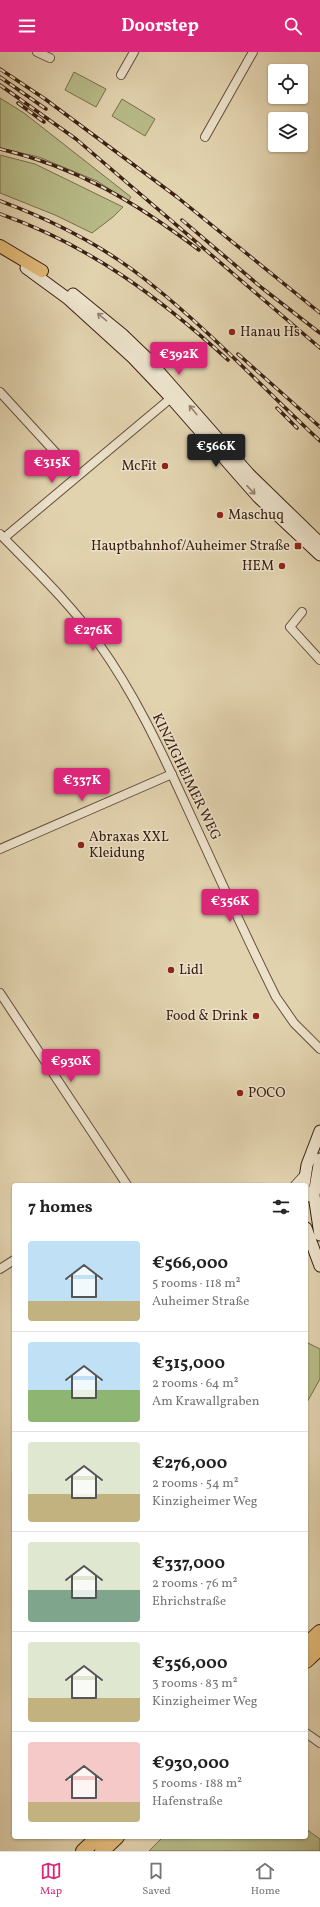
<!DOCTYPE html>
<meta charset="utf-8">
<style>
:root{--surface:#fff;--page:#f2f2f2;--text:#222;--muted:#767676;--line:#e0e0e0;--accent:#db2777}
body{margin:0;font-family:Vollkorn,serif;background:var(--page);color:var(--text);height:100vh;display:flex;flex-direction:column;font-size:15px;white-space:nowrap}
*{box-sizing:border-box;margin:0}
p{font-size:13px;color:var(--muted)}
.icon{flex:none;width:22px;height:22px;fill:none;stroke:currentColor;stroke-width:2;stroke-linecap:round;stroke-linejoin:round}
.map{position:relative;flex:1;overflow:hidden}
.panel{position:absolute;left:12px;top:1131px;width:296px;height:656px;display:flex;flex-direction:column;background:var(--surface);border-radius:4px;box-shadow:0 1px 3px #0004}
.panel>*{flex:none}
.fabs{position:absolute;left:268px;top:12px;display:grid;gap:8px}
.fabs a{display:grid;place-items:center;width:40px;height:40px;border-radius:4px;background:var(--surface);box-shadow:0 1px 3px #0004;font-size:20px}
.price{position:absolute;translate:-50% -34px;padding:0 9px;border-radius:4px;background:var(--accent);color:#fff;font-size:13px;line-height:26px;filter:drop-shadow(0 1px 2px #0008)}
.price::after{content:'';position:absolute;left:50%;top:24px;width:12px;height:9px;margin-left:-6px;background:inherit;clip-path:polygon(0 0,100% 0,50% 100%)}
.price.active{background:#222;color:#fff}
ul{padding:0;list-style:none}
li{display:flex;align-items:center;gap:12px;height:100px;padding:0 16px}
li+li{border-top:1px solid var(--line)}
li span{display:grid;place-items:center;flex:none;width:112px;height:80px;border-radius:4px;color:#555}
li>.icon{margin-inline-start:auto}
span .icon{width:48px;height:48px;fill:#fffc;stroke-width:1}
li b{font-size:17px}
h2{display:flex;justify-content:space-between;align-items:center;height:48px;padding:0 16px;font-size:17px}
header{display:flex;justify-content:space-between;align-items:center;height:52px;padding:0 16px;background:var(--accent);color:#fff;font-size:18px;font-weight:700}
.menu{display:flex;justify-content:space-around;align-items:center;height:56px;border-top:1px solid var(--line);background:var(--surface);font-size:11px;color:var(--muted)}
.menu a{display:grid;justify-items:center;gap:2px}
.menu .active{color:var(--accent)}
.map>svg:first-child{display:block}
.green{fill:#b7bb88;stroke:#796e4e}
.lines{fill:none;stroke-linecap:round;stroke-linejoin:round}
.street-casing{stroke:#654d3a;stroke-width:10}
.secondary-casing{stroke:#3b2013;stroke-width:13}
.primary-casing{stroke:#3b2013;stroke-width:14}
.highway-casing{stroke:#3b2013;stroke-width:16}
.street{stroke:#ece2cb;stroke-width:8}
.secondary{stroke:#ece2cb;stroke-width:11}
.primary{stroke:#e1ba78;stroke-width:12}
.highway{stroke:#e1ba78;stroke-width:14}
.rail-casing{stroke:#3b2013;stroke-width:3.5}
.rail{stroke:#ece2cb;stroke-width:2;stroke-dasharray:6;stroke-linecap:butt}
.oneway{stroke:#94816f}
.poi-dot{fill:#8f2418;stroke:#ece2cb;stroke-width:1.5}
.labels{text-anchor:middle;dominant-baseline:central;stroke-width:3;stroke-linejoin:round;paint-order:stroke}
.poi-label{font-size:14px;fill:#3b2013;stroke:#ece2cb;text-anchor:start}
.street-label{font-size:14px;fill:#3b2013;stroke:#ece2cb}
</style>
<header><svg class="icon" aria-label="menu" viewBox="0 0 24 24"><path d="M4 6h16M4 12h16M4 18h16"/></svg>Doorstep<svg class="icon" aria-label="search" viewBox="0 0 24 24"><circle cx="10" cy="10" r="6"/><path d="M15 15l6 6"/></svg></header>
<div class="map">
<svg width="320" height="1799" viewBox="0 0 320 1799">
<rect width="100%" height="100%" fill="#e2d3af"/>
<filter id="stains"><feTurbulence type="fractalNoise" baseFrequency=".005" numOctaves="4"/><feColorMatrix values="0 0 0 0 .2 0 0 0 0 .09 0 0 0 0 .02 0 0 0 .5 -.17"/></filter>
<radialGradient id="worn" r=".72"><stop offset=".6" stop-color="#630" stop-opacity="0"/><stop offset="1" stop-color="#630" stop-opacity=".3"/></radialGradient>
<path class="green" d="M 74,20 L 106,37 L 96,55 L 65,38 Z
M 0,46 L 24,61 L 131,145 L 128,149 L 97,129 L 39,105 L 0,96 Z
M 122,47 L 155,67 L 145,84 L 112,64 Z
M 0,103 L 35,112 L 123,155 L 113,165 L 92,181 L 55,163 L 0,141 Z
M 306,1290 L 320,1297 L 320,1327 L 306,1352 Z
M 306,1777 L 320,1787 L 320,1799 L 149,1799 L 163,1785 L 306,1785 Z"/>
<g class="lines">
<defs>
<path id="street" d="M 37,0 L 50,6
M 121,23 L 134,0
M 205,85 L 253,0
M 0,340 L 77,424
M 0,482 C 34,517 71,552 99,592 C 134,641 160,696 185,751 C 215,816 244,881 276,945 L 294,971 L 320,997
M 4,486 L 171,346
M 302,560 L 290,575 L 320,608
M 0,797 L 172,722
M 0,941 L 127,1133
M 295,1133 L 305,1122
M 306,1137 L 314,1143 L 306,1146
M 0,1217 L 14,1208
M 306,1681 L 320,1691"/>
<path id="secondary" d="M 26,216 L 67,246 L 133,306 L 171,346 L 258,445 L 320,503
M 73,242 L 122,282 L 147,306 L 249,422 L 320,491
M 320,1107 L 314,1143 L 320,1183
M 304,1133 L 307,1113 L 320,1079
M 306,1176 L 320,1214"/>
<path id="primary" d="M 0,194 L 42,219"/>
<path id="highway" d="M 306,1593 L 320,1580
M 306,1609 L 320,1596
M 83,1799 L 98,1785
M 102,1799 L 117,1785"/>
</defs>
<use href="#street" class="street-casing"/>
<use href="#secondary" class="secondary-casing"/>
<use href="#primary" class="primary-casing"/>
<use href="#highway" class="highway-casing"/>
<use href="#street" class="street"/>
<use href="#secondary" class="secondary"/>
<use href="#primary" class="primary"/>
<use href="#highway" class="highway"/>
<defs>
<path id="rail" d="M 0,17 L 45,47 L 177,145 L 320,261
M 0,25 L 46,57
M 0,33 L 76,87 L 320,296
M 18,51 L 44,70
M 0,97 C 79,116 135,150 199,198
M 0,149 C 54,169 106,195 151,232 C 211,280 264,337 320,389
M 0,162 C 89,193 159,245 228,308
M 182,168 L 262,236 L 320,281
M 238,302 L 320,375
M 277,356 L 297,376"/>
</defs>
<use href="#rail" class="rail-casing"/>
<use href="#rail" class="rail"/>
</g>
<defs><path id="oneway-shaft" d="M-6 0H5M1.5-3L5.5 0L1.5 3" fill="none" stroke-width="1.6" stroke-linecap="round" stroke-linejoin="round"/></defs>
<g class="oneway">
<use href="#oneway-shaft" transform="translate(102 265) rotate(-140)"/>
<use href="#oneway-shaft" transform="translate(193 358) rotate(-130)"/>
<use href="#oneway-shaft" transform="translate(251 438) rotate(47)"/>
</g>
<g class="poi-dot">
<circle cx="232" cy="280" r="4"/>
<circle cx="165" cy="414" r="4"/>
<circle cx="220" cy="463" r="4"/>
<rect x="294" y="490" width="8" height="8" rx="2"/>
<circle cx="282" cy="514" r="4"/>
<circle cx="81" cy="793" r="4"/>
<circle cx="171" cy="918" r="4"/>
<circle cx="256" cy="964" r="4"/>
<circle cx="240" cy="1041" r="4"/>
</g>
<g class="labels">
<g class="poi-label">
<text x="240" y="280">Hanau Hs</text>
<text x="157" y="414" text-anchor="end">McFit</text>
<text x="228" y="463">Maschuq</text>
<text x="290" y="494" text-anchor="end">Hauptbahnhof/Auheimer Straße</text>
<text x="274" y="514" text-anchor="end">HEM</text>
<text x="89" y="785">Abraxas XXL<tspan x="89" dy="16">Kleidung</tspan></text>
<text x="179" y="918">Lidl</text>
<text x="248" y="964" text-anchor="end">Food &amp; Drink</text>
<text x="248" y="1041">POCO</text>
</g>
<g class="street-label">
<text transform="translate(186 725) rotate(64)">KINZIGHEIMER WEG</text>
</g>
</g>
<rect width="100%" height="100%" filter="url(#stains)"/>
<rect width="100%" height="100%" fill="url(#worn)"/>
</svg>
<div class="fabs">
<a><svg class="icon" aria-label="locate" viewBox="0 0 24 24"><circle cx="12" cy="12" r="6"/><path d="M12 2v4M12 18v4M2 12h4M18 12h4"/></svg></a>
<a><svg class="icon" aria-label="layers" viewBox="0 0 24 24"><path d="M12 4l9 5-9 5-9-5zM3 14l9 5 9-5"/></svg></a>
</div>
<b class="price" style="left:179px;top:324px">€392K</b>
<b class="price active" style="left:216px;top:416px">€566K</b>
<b class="price" style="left:52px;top:432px">€315K</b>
<b class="price" style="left:93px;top:600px">€276K</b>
<b class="price" style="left:82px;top:750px">€337K</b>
<b class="price" style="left:230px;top:871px">€356K</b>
<b class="price" style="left:71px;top:1031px">€930K</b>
<section class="panel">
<h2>7 homes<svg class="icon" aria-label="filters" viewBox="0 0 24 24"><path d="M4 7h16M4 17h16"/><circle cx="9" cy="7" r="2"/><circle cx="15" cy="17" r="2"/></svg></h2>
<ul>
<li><span style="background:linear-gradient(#bfe0f5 75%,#c2b280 0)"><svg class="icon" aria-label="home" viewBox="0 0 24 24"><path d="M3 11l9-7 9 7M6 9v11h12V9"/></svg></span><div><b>€566,000</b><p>5 rooms · 118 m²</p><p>Auheimer Straße</p></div></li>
<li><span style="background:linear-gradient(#bfe0f5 60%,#8fb573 0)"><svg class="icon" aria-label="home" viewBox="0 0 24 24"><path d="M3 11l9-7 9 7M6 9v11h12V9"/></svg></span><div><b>€315,000</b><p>2 rooms · 64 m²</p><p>Am Krawallgraben</p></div></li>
<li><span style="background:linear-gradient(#dfe7d0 65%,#c2b280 0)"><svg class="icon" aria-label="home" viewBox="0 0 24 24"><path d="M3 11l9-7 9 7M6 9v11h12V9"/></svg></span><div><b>€276,000</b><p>2 rooms · 54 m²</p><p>Kinzigheimer Weg</p></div></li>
<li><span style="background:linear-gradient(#dfe7d0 60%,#7fa58c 0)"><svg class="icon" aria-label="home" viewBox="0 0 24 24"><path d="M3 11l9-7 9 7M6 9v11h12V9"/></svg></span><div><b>€337,000</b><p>2 rooms · 76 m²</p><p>Ehrichstraße</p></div></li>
<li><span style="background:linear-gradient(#dfe7d0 70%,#c2b280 0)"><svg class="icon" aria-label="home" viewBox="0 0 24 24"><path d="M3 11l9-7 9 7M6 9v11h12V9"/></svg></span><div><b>€356,000</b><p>3 rooms · 83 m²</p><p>Kinzigheimer Weg</p></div></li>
<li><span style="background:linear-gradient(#f6c9c9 75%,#c2b280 0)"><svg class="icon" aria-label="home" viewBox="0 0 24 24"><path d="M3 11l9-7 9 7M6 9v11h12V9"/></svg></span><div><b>€930,000</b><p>5 rooms · 188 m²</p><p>Hafenstraße</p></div></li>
</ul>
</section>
</div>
<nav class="menu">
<a class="active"><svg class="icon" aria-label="map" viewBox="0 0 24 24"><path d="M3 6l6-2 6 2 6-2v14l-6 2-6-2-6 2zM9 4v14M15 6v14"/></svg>Map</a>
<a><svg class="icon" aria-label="saved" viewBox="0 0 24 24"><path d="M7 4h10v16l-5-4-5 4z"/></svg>Saved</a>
<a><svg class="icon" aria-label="home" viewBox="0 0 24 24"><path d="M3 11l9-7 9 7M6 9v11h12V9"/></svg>Home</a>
</nav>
